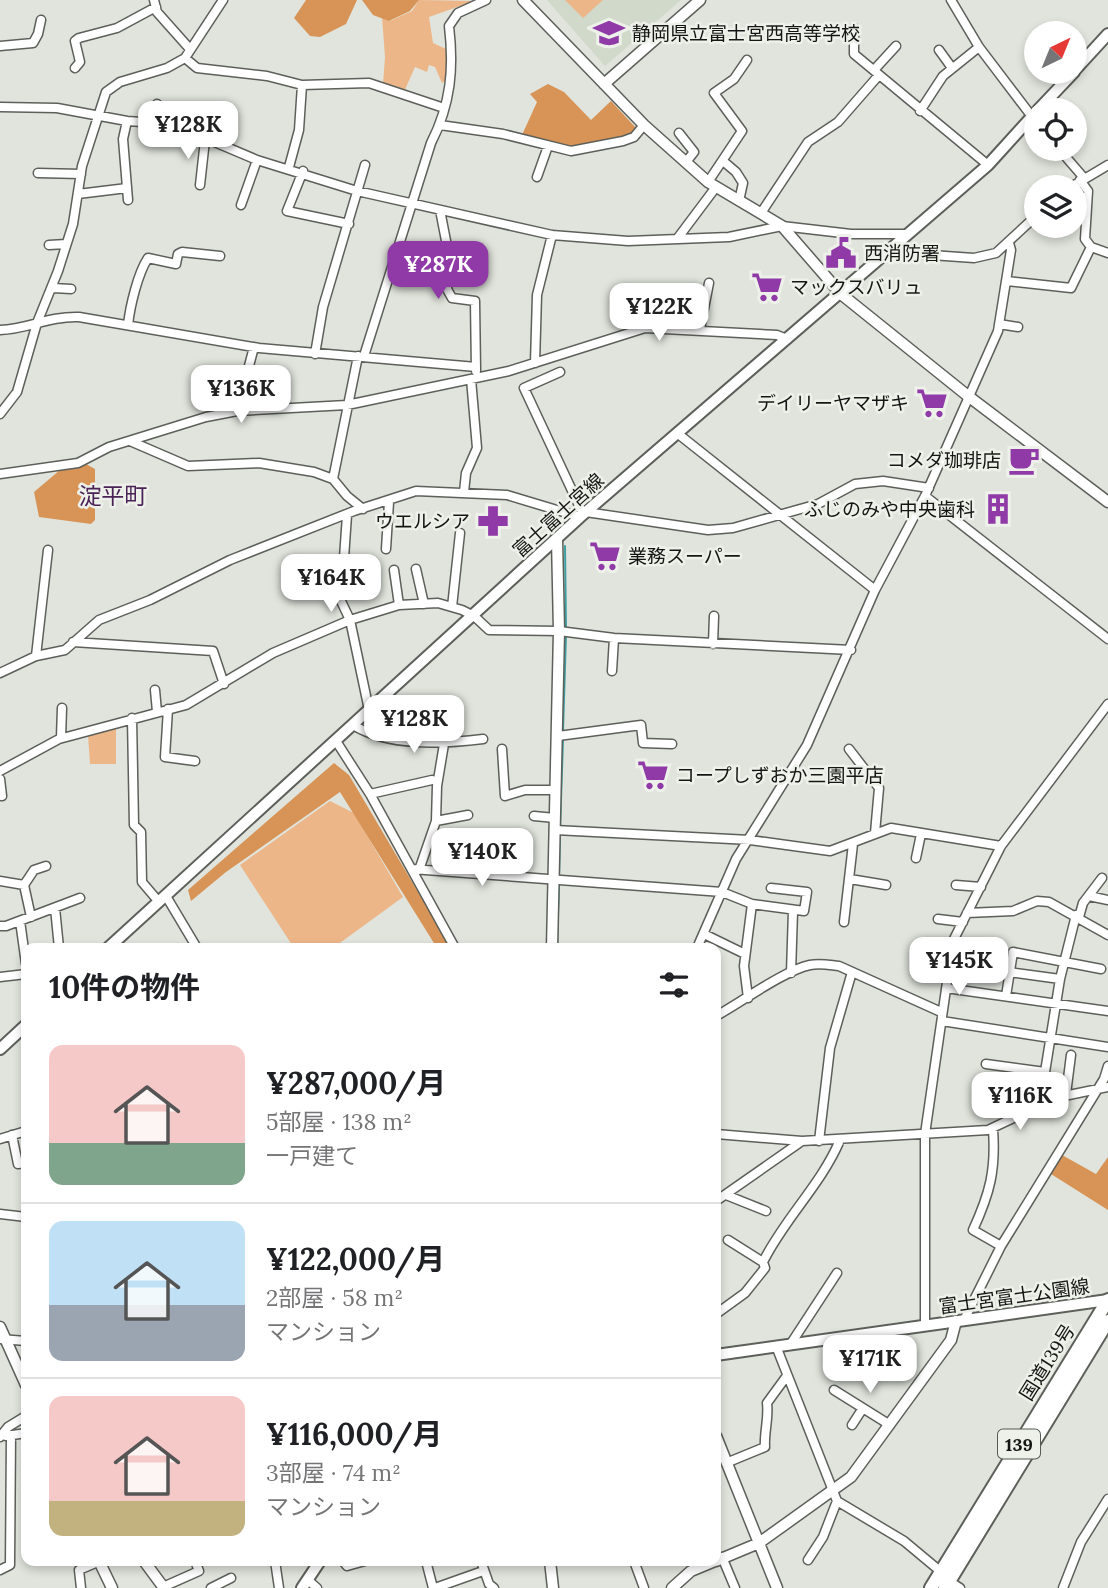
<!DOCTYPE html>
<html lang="ja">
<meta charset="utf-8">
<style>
:root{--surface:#fff;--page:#f2f2f2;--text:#202124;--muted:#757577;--line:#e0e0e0;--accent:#903aa7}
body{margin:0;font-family:Lora,"Noto Sans JP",serif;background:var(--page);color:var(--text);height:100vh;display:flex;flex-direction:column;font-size:26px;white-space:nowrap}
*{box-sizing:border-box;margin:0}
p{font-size:23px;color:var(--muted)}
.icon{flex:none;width:38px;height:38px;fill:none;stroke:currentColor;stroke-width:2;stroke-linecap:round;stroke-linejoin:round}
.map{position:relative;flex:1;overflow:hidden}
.sheet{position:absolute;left:21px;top:943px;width:700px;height:623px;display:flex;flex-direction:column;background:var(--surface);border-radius:14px;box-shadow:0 4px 10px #0003}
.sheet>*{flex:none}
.needle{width:46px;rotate:43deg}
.buttons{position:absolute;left:1024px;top:21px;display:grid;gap:14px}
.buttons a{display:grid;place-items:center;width:63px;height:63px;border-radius:50%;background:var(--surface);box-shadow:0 4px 10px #0003;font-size:35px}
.price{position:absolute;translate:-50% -60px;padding:0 16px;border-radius:14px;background:#fff;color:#222;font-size:23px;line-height:46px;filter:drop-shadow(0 2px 4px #0008)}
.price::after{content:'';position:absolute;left:50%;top:42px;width:21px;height:16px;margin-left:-10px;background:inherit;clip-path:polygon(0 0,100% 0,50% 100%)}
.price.on{background:var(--accent);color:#fff}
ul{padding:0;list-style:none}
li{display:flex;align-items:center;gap:21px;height:175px;padding:0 28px}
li+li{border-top:2px solid var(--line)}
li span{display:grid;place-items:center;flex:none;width:196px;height:140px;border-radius:14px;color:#555}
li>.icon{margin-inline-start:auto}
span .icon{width:84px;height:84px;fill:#fffc;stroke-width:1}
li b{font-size:30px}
h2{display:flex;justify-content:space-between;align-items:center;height:84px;padding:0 28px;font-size:30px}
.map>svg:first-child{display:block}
.built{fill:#d1d9ca}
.green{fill:#ecb688}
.forest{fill:#d89457}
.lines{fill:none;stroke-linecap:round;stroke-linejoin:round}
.stream{stroke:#3ea0a4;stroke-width:2}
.minor-casing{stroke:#5d605a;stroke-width:11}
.tertiary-casing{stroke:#5d605a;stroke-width:13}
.secondary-casing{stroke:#5d605a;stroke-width:14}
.trunk-casing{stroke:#5d605a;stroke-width:16}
.minor{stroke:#fff;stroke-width:8}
.tertiary{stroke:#fff;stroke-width:10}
.secondary{stroke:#fff;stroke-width:10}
.trunk{stroke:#fff;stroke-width:12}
.labels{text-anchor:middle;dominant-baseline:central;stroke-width:5;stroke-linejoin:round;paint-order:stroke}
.shield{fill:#edf1e9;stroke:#555853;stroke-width:2}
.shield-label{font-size:18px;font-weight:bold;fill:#141613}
.poi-label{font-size:19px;fill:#141613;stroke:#edf1e9;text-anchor:start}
.street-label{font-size:19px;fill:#141613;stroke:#edf1e9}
.quarter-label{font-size:23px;fill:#4b2257;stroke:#edf1e9}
</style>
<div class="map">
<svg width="1108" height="1588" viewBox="0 0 1108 1588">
<rect width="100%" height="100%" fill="#e0e4dc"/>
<path class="built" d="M 547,0 L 681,0 L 605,66 Z"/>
<path class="green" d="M 419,0 L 474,1 L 429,17 L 433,43 L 446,49 L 449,65 L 445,81 L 442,83 L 435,67 L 429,65 L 427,72 L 415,67 L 404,92 L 383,84 L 385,57 L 382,17 L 390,21 L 412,11 Z
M 565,0 L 603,0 L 583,18 Z
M 116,725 L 116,764 L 90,764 L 88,735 Z
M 330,801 L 354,813 L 403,897 L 333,948 L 294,948 L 240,865 Z"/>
<path class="forest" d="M 306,0 L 357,0 L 346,24 L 320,37 L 310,36 L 294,18 Z
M 362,0 L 419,0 L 410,11 L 389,21 L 373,15 Z
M 548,84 L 564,92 L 591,120 L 611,101 L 637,129 C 631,136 583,148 572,148 C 557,149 537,139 522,135 L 537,102 L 530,94 Z
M 63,464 L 86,464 L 95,469 L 95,520 L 91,524 L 39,517 L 34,492 L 60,470 Z
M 334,763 L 349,775 L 451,948 L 437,948 L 340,792 L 226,872 L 191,901 L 188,890 Z
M 1062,1155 L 1096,1174 L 1108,1157 L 1108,1210 L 1051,1174 Z"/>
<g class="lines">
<path class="stream" d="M 565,546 L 566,629
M 563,731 L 566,635
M 560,829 L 563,740
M 559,878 L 560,834
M 557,948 L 559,883
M 555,1561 L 558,1588"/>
<defs>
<path id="minor" d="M 154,0 L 157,12 L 189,48
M 951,0 L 979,47 L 1036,122
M 854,28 L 854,54 L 988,165
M 0,46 L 33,43 L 38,34 L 41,20
M 939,50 L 952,68
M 185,58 L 197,68 L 267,76 L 302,85 L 369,83 L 444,108
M 75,68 L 80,62 L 75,41 L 79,38 L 117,28 L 156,7
M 874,70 L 896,46
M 0,107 L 57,108 L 127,121 L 172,124 L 257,160 L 357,191 L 552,235 L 628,241 L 729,237 L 782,226 L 851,234 L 907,234
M 920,111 L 943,76 L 979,47
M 127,121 L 123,139 L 128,200
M 156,123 L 157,104
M 440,125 L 503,134 L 571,151 L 623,141 L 634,137 L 644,125
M 679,133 L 694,152 L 686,162
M 1059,149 L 1084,178
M 723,161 L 736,172 L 743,183 L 739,201
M 289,167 L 299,130 L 302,85
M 303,171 L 287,211 L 349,224
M 38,173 L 81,174
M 537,177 L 548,146
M 1080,180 L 1088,191 L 1085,239 L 1091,247 L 1108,253
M 708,182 L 742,131 L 714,93 L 734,79 L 747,60
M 200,185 L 205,140
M 1071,187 L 1108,165
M 78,194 L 127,188
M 241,205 L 257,160
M 440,210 L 448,251 L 447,289 L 452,298 L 475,301 L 476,371
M 761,213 L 808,142 L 838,122 L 879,75
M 677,239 L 716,187
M 49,245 L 66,244
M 888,252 L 974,258 L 996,253 L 1036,216
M 1007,281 L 1071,288 L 1091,247
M 53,288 L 71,289
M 999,324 L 1018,327
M 128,325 C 130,306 138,273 148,258 L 176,264 L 178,254 L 182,252 L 220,256
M 648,328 L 654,292
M 700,329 L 709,283
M 0,330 C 29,329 48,316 79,317 L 259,348 L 476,367
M 315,354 L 323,307 L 365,165
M 364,356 L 431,143 C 451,104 454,68 449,26 L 458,13 L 486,0
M 535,363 L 537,295 L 552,235
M 560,372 L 524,388 L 583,514
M 237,411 L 254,347
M 0,414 L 17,392 L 37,323 L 58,271 L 73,224 L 82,166 L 106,92 L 120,82 L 167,68 L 185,58 L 223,0
M 677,433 L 875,590
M 130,441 L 188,466 L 259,463 L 314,472 L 333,479 L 347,496 L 363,509
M 0,474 L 78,463 L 109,447 L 206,417 L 237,411 L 347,405 L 509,371 L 645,328 L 777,335 L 787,339
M 333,479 L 358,356
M 464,492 L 466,473 L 477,448 L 471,379
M 925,496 L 1108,639
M 586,512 L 708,530 L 733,528 L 818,504 L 855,484 L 883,481 L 929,488
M 347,515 L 341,601 L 350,620 L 369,710
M 386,549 L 389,502
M 416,569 L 424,604
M 394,570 L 399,605
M 452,607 L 460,533
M 73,642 L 213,651 L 224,684
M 713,644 L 714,616
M 36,656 L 48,550
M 612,671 L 614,638
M 0,673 L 36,656 L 65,650 L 99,620 L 150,600 L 230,560 L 354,511 L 416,491 L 507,495 L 580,517
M 155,690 L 157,712
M 168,709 L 165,757 L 195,761
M 132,718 L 134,825 L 141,832 L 142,882 L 159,902
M 353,725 C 389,747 443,744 483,739
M 558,736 L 641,725 L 643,743 L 672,744
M 61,738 L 62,708
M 336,741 L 370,794 L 455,948
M 502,749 L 505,796 L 525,790 L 556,790
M 849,749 L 879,788 L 875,833
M 0,771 L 59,739 L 186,705 L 273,653 L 350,620 L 399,605 L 438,603 L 462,610 L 474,616 L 489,630 L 559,631 L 614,638 L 851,650
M 0,779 L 2,796
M 370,794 L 432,780
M 534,816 L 555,818
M 436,821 L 468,815
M 555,830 L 750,840 L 830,851 L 891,828 L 1001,846
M 916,858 L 921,834
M 412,869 L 722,892 L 752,904 L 744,966 L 748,998
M 419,870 L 436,821 L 437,786 L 444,744
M 850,879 L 886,885
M 0,881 L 24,885 L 34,870 L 46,866
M 24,885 L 31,917
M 956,885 L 981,887
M 166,896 L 197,948
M 1089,896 L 1108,900
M 752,904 L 804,911 L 807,892 L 771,888
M 55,908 L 59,948
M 967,913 L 1013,911 L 1037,901 L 1049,902 L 1108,935
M 1079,917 L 1083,903 L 1102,878
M 938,919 L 963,922
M 20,921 L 26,964
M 844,922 L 853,844
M 0,926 L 6,926 L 80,898
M 706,935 L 745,954
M 697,948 L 736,859 L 807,745 L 875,590 L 925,496 L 998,331 L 1011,250 L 1009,243
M 923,950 L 950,955
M 1009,972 L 1060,979
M 791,973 L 793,911
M 0,977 L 26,974
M 946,988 L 1108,1011
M 1006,996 L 1013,952 L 1101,969
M 716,1016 C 740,1003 785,970 810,965 C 820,963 829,965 839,966 L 941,1012
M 942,1021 L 1108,1047
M 986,1064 L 1045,1072 L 1040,1101
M 1045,1072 L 1060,979 L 1076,915
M 1066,1094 L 1071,1055
M 993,1129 C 996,1170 990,1193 973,1230 L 1001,1246
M 716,1134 L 802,1141
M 12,1135 L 18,1164 L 26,1163
M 0,1139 L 26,1131
M 819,1141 L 830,1048 L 852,972
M 726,1195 L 766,1211
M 716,1201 L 802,1141 L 988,1130 L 1026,1112 L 1040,1101 L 1108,1087
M 0,1214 L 26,1217
M 728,1240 L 763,1262
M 716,1314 L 745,1293 L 765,1268 L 763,1262 C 784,1219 821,1185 840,1140
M 964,1320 L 1001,1246 L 1104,1079 L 1108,1066
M 925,1325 L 925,1134 L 953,941 L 1001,846 L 1108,704
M 0,1339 L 26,1341
M 790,1345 L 837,1273
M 776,1346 L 837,1501 L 904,1541 L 940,1571
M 834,1390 L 890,1425
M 852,1425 L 863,1408
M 6,1436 L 26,1433
M 0,1437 L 8,1427 L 26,1416
M 726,1463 L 765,1447 C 764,1431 769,1419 767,1403 L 786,1377
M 722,1557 L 735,1588
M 808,1560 L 823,1537 L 837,1501
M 275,1561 L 279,1588
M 343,1561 L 347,1566 L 365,1561
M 426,1561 L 433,1588
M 481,1561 L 489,1584 L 494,1588
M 634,1561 L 644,1588
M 0,1570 L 10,1565 L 11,1435
M 308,1580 L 317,1588
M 949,1581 L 960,1588
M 163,1587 L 199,1571 L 195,1561
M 81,1588 L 79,1570 L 100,1561
M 211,1588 L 231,1578
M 435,1588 L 483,1571
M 1063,1588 L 1081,1542 L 1108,1499"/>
<path id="tertiary" d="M 523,0 L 644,125 L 708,182 L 782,226 L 841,294 L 968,396 L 1108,502
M 604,84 L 700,0
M 552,948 L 559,631 L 557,539
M 0,1327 L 26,1385
M 716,1436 L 777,1588
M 99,1561 L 112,1588
M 144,1561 L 164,1588
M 550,1561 L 553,1588
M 716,1561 L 759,1543 L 851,1477 L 951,1340 L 956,1321
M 672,1588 L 691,1571 L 715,1561"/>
<path id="secondary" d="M 1074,71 L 1108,34
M 1038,110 L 1074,72
M 108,948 L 580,517 L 988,165 L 1036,112
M 0,1049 L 26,1025
M 716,1355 L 1108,1300
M 302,1588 L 320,1561"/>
<path id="trunk" d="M 931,1588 L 1108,1300
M 945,1588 L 1108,1321"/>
</defs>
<use href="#minor" class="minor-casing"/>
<use href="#tertiary" class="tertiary-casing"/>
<use href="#secondary" class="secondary-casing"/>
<use href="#trunk" class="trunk-casing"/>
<use href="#minor" class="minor"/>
<use href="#tertiary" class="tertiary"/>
<use href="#secondary" class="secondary"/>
<use href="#trunk" class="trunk"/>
</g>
<defs>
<symbol id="school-bare" viewBox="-9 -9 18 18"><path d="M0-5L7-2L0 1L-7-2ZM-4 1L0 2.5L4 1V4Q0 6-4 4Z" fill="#903aa7" stroke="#edf1e9" stroke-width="2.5" paint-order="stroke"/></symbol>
<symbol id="civic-bare" viewBox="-9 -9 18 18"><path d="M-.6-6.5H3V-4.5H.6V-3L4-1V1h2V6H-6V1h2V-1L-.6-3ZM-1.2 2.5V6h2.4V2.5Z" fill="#903aa7" stroke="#edf1e9" stroke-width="2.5" paint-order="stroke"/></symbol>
<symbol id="supermarket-bare" viewBox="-9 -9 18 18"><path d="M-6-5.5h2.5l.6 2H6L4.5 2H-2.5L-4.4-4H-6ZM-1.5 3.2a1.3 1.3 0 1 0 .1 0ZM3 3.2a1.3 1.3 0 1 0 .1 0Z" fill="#903aa7" stroke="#edf1e9" stroke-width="2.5" paint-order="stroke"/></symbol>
<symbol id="cafe-bare" viewBox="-9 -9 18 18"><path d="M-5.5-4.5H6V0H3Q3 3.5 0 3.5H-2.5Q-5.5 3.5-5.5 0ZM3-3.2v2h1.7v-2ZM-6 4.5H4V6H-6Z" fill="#903aa7" stroke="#edf1e9" stroke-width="2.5" paint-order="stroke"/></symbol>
<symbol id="building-bare" viewBox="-9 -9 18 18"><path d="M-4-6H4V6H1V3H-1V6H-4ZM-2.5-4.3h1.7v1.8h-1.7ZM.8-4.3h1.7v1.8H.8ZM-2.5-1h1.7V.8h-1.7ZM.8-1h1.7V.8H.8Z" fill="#903aa7" stroke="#edf1e9" stroke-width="2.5" paint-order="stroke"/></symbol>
<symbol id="pharmacy-bare" viewBox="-9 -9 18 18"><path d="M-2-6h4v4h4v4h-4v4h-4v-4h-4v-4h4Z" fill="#903aa7" stroke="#edf1e9" stroke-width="2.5" paint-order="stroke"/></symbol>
</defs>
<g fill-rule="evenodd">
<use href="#school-bare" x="587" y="11" width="44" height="44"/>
<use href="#civic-bare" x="819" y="231" width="44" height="44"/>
<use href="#supermarket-bare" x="745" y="265" width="44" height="44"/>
<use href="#supermarket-bare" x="910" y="381" width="44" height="44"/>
<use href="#cafe-bare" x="1002" y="438" width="44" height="44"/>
<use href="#building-bare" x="976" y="487" width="44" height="44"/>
<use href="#pharmacy-bare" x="471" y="499" width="44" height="44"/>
<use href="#supermarket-bare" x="583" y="534" width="44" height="44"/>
<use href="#supermarket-bare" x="631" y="753" width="44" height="44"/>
</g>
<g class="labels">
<rect class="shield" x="998" y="1429.5" width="42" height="29" rx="5"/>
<g class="shield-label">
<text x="1019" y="1444">139</text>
</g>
<g class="poi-label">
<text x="632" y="33">静岡県立富士宮西高等学校</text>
<text x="864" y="253">西消防署</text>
<text x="790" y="287">マックスバリュ</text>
<text x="909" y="403" text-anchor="end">デイリーヤマザキ</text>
<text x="1001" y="460" text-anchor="end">コメダ珈琲店</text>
<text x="975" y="509" text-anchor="end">ふじのみや中央歯科</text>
<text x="470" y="521" text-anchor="end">ウエルシア</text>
<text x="628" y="556">業務スーパー</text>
<text x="676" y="775">コープしずおか三園平店</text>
</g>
<g class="street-label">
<text transform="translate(558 515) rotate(-42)">富士富士宮線</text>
<text transform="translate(1014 1296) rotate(-8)">富士宮富士公園線</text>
<text transform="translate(1047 1362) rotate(-58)">国道139号</text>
</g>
<g class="quarter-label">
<text x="113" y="495">淀平町</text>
</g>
</g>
</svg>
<div class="buttons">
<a><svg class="needle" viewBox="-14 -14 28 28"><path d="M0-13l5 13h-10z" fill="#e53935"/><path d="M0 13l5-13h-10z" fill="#757577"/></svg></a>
<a><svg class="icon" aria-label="locate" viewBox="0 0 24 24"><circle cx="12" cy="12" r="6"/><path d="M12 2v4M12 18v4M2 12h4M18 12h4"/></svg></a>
<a><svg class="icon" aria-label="layers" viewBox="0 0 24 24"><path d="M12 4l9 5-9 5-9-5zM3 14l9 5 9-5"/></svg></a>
</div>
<b class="price" style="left:188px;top:161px">¥128K</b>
<b class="price on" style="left:438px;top:301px">¥287K</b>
<b class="price" style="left:659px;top:343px">¥122K</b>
<b class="price" style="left:241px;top:425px">¥136K</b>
<b class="price" style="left:331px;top:614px">¥164K</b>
<b class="price" style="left:414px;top:755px">¥128K</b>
<b class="price" style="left:482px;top:888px">¥140K</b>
<b class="price" style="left:959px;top:997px">¥145K</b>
<b class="price" style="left:1020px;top:1132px">¥116K</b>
<b class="price" style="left:870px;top:1395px">¥171K</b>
<section class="sheet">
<h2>10件の物件<svg class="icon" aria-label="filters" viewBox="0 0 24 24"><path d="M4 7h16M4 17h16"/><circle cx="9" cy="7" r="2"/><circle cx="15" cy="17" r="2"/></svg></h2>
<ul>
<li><span style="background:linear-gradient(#f6c9c9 70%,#7fa58c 0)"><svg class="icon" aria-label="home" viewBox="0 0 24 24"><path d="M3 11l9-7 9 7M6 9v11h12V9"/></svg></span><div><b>¥287,000/月</b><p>5部屋 · 138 m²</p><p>一戸建て</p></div></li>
<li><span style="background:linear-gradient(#bfe0f5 60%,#9aa5b1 0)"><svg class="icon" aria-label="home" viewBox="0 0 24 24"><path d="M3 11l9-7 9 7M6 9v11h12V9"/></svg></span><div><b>¥122,000/月</b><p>2部屋 · 58 m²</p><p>マンション</p></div></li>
<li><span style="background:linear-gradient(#f6c9c9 75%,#c2b280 0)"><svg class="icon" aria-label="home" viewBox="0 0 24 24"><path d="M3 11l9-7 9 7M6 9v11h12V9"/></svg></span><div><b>¥116,000/月</b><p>3部屋 · 74 m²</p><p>マンション</p></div></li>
</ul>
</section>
</div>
